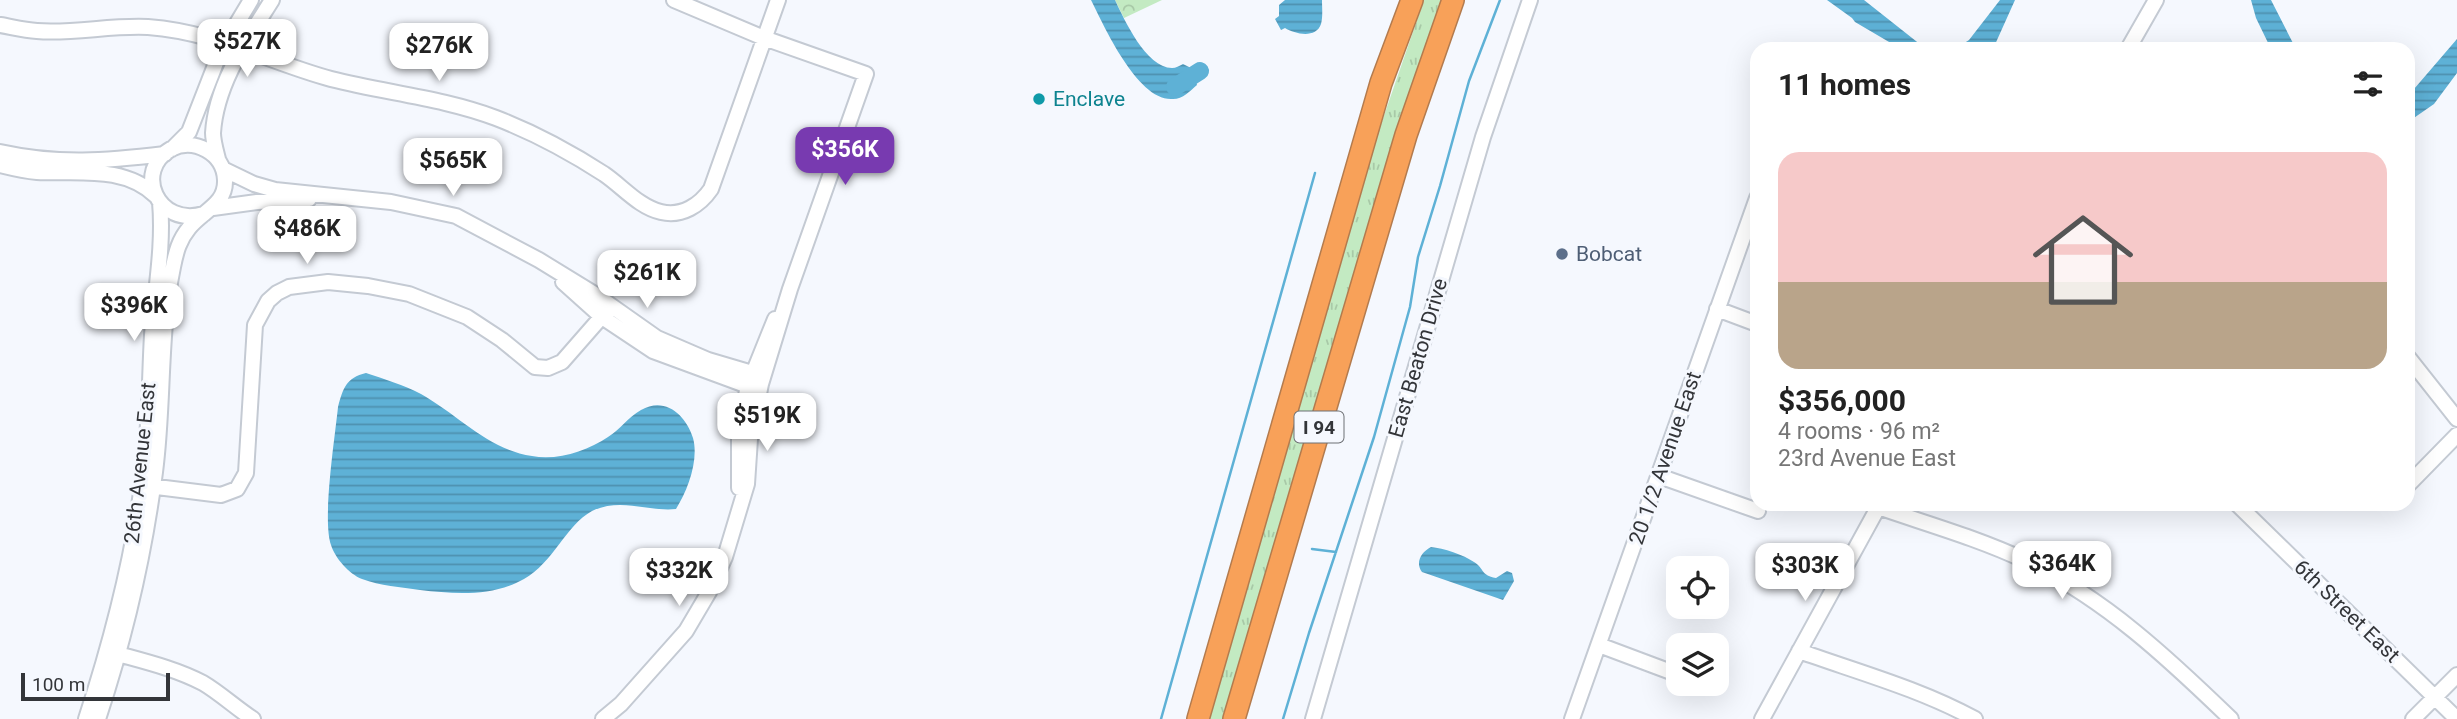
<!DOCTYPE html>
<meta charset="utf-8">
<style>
:root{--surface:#fff;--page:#f2f2f2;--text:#222;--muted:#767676;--line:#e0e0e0;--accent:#783ab0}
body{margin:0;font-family:Roboto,sans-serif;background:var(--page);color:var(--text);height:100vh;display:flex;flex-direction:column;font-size:26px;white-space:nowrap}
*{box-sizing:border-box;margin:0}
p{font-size:23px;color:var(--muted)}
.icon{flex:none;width:38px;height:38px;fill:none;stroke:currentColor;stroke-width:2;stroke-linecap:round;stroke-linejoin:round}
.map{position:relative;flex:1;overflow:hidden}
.side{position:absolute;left:1750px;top:42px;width:665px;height:469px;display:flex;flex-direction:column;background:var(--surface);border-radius:21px;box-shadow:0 7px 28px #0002}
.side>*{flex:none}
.tools{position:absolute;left:1666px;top:556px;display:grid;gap:14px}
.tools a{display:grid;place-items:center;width:63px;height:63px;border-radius:14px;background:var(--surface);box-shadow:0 7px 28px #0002;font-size:35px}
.scale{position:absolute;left:21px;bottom:18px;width:149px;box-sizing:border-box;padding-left:7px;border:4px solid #333539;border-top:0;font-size:19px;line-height:24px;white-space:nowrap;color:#333539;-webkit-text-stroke:5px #f5f8fe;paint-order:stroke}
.price{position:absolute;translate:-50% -60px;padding:0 16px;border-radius:14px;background:#fff;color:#222;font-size:23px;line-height:46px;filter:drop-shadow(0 2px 4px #0008)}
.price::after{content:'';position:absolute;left:50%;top:42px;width:21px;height:16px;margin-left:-10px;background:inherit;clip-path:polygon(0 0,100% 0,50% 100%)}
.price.active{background:var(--accent);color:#fff}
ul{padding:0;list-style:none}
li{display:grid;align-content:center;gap:14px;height:371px;padding:0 28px}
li+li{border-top:2px solid var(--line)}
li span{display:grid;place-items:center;height:217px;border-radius:21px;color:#555}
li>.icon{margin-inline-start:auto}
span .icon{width:126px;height:126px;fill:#fffc;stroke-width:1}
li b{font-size:30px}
h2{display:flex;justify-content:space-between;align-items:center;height:84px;padding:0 28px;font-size:30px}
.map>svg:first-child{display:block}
.grass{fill:url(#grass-tufts)}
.forest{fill:url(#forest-crowns)}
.water{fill:url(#water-rules)}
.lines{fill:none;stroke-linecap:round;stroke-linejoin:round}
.stream{stroke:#5eb1d6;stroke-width:2.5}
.river{stroke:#5eb1d6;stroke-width:18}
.minor-casing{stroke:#c4cad3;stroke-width:18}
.highway-casing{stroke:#b37b4e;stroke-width:24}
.minor{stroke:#fff;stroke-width:14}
.highway{stroke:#f8a159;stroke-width:21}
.culture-dot{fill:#0f9aa8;stroke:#f5f8fe;stroke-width:2.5}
.service-dot{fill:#5c6f8a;stroke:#f5f8fe;stroke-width:2.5}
.labels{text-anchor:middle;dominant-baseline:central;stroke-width:6;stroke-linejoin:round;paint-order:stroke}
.shield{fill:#f5f8fe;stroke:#6d7074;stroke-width:2}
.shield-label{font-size:19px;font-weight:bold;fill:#333539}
.culture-label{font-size:21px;fill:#0d838f;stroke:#f5f8fe;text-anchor:start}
.service-label{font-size:21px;fill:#4e5e75;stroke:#f5f8fe;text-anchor:start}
.street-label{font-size:21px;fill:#333539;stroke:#f5f8fe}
</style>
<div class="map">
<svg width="2457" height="719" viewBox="0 0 2457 719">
<defs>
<pattern id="grass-tufts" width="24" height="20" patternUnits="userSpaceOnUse" patternTransform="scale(1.75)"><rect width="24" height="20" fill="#c3eac2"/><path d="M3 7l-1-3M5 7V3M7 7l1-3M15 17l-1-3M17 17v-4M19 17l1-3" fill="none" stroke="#a8c9a7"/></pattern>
<pattern id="forest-crowns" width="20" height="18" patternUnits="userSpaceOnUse" patternTransform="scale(1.75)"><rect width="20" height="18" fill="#c3eac2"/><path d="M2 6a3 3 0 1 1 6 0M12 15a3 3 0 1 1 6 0" fill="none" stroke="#a8c9a7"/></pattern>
<pattern id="water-rules" width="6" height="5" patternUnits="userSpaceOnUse" patternTransform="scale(1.75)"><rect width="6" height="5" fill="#5eb1d6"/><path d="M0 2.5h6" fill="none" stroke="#4e91af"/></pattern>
</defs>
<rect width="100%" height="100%" fill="#f5f8fe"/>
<path class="grass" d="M 1424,0 L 1445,0 L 1227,719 L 1207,719 L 1371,153 Z"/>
<path class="forest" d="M 1115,0 L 1162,0 L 1124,18 Z"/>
<path class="water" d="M 1091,0 L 1115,0 C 1124,19 1146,68 1172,68 C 1176,68 1179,66 1183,64 L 1191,68 L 1197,85 C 1190,91 1183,99 1173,99 C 1138,102 1104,26 1091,0 Z
M 1285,0 L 1322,0 C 1322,7 1323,17 1321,24 C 1316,39 1295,34 1285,28 L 1281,30 L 1275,19 L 1279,16 L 1279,5 Z
M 1827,0 L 1864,0 L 1926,49 L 1901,49 L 1855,22 L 1852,18 Z
M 2000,0 L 2015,0 L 1993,49 L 1955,49 L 1969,40 Z
M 2251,0 L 2271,0 L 2296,49 L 2271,49 L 2256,18 Z
M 2457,39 L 2457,73 L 2434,104 L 2408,122 L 2408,96 Z
M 366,373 C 384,379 404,385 421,394 C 460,416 487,449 532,456 C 557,461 587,451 608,437 C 620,430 628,417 641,410 C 665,396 686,415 693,438 C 699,460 688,490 676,509 C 648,512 621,497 592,511 C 566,525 553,563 524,579 C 492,597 455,594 420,590 C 401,587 380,586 362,579 C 349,574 335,558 331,545 C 322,520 335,437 338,407 C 343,388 346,378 366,373 Z
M 1431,547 C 1443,548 1464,555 1474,562 C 1485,569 1480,575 1496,578 L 1507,571 L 1512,573 L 1514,581 L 1503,600 L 1422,572 C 1415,563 1421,552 1431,547 Z"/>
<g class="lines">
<path class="stream" d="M 1312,549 L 1336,552
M 1161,719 L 1315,173
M 1283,719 L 1309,633 L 1374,437 L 1410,307 L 1418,257 L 1440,186 L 1469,81 L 1500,0"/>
<path class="river" d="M 1175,87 L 1200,71"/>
<defs>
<path id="minor" d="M 0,25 C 12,27 24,30 37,31 C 73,34 111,25 148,27 C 216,32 268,62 331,79 C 386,93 443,98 496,118 C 535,133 570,152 604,174 C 623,187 639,207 661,212 C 682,217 700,205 711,189 L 778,0
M 2128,49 L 2156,0
M 172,149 L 189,132 L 221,50 L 251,0
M 0,152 C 59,165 106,161 165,154
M 218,159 C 216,151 213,141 213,133 C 216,84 247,40 272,0
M 0,165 C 12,168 25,171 37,172 C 78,174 124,165 156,196
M 223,169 L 254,184 L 275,190 L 391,202 L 456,216 L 539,260 L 596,295 L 657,338 L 708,360 L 752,373 L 761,384
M 213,208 L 257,202 L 309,199
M 563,282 L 602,317 L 653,351 L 748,386 L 761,384
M 1717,309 L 1757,324
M 2408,357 L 2457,419
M 1659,476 L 1758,511
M 141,485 L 221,495 L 237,489 L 246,473 L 255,325 L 268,301 L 277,293 L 289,287 L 328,282 L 368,286 L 409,294 L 467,317 L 502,340 L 535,367 L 548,368 L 562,362 L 611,306
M 2408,485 L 2457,435
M 739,488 L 739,430 L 748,386 L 775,319
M 2237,504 L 2457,719
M 1878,507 C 1927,524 1977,538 2024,560 C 2104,598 2168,658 2231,719
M 1599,645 L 1671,672
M 1799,651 C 1858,672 1920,689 1975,719
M 111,654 L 118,654 C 147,662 176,669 203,683 C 220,693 236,708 253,719
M 86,719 C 116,627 140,533 147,437 C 150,403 150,369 152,335 C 155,291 164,247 160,202
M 98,719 C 125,638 144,557 155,472 C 164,404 159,334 173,267 C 176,252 179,240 189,228 C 202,211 226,205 225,180 C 224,153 194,137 171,149 C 133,170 157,228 204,214
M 603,719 L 621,704 L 686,631 L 709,592 L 725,557 L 747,484 L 750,439 L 761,384 L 790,289 L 866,74 L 764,38 L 674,0
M 1313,719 L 1483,137 L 1530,0
M 1572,719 L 1757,198
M 1762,719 L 1880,504
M 2413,719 L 2457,675"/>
<path id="highway" d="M 1198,719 L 1381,83 L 1412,0
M 1234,719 L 1406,135 L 1453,0"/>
</defs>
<use href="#minor" class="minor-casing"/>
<use href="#highway" class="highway-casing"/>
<use href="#minor" class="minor"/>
<use href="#highway" class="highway"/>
</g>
<circle class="culture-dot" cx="1039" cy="99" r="7"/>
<circle class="service-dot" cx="1562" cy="254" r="7"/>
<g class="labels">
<rect class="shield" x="1294.5" y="411.5" width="49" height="31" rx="5"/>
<g class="shield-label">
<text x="1319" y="427">I 94</text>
</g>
<g class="culture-label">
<text x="1053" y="99">Enclave</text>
</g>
<g class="service-label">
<text x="1576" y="254">Bobcat</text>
</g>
<g class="street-label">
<text transform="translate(1418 358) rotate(-74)">East Beaton Drive</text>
<text transform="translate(1665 458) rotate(-71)">20 1/2 Avenue East</text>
<text transform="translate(140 463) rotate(-84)">26th Avenue East</text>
<text transform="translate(2347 611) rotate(44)">6th Street East</text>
</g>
</g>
</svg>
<div class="tools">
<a><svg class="icon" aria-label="locate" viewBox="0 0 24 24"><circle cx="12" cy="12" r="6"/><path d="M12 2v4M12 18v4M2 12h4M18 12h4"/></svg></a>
<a><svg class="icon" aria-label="layers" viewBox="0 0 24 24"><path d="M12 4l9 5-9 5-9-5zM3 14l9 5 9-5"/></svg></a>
</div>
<div class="scale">100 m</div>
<b class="price" style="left:247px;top:79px">$527K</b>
<b class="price" style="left:439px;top:83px">$276K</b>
<b class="price active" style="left:845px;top:187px">$356K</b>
<b class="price" style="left:453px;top:198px">$565K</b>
<b class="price" style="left:307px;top:266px">$486K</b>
<b class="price" style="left:647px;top:310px">$261K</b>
<b class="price" style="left:134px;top:343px">$396K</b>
<b class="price" style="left:767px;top:453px">$519K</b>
<b class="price" style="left:2062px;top:601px">$364K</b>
<b class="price" style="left:1805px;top:603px">$303K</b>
<b class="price" style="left:679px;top:608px">$332K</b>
<section class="side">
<h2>11 homes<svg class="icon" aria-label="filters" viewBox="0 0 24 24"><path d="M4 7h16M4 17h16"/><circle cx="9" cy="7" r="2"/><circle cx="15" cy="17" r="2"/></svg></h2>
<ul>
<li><span style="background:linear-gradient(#f6c9c9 60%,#b9a48a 0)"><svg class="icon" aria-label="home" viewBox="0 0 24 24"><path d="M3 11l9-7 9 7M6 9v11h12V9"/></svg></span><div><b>$356,000</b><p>4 rooms · 96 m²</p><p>23rd Avenue East</p></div></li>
</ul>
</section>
</div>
